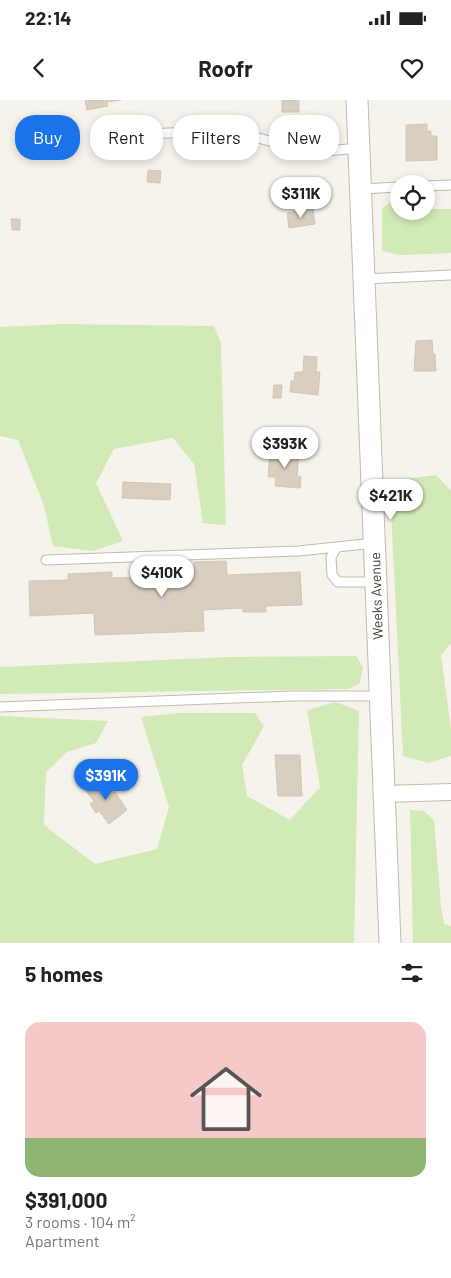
<!DOCTYPE html>
<meta charset="utf-8">
<style>
:root{--surface:#fff;--page:#f6f6f6;--text:#222;--muted:#767676;--accent:#1a73e8}
body{margin:0;font-family:Barlow,sans-serif;background:var(--page);color:var(--text);height:100vh;display:flex;flex-direction:column;font-size:19px;white-space:nowrap}
*{box-sizing:border-box;margin:0}
p{font-size:16px;color:var(--muted)}
.icon{flex:none;width:28px;height:28px;fill:none;stroke:currentColor;stroke-width:2;stroke-linecap:round;stroke-linejoin:round}
.map{position:relative;height:843px;overflow:hidden}
.panel{display:flex;flex-direction:column;background:var(--surface);flex:1}
.panel>*{flex:none}
.banner{position:absolute;left:15px;top:15px;width:421px;height:45px;display:flex;gap:10px}
.tools{position:absolute;left:390px;top:75px;display:grid;gap:10px}
.tools a{display:grid;place-items:center;width:45px;height:45px;border-radius:50%;background:var(--surface);box-shadow:0 2px 8px #0003;font-size:25px}
.price{position:absolute;translate:-50% -42px;padding:0 11px;border-radius:18px;background:#fff;color:#222;font-size:16px;line-height:32px;filter:drop-shadow(0 1px 2px #0008)}
.price::after{content:'';position:absolute;left:50%;top:30px;width:15px;height:11px;margin-left:-8px;background:inherit;clip-path:polygon(0 0,100% 0,50% 100%)}
.price.active{background:var(--accent);color:#fff}
ul{padding:0;list-style:none}
li{display:grid;align-content:center;gap:10px;height:265px;padding:0 25px}
li span{display:grid;place-items:center;height:155px;border-radius:15px;color:#555}
li>.icon{margin-inline-start:auto}
span .icon{width:90px;height:90px;fill:#fffc;stroke-width:1}
li b{font-size:21px}
h2{display:flex;justify-content:space-between;align-items:center;height:60px;padding:0 25px;font-size:21px}
.chip{padding:0 18px;border-radius:20px;background:var(--surface);box-shadow:0 2px 8px #0003;font-size:18px;line-height:45px}
.chip.active{background:var(--accent);color:#fff}
.status{display:flex;justify-content:space-between;align-items:center;height:35px;padding:0 25px;background:var(--surface);direction:ltr}
.status svg{height:14px;fill:currentColor}
header{display:flex;justify-content:space-between;align-items:center;height:65px;padding:0 25px;background:var(--surface);font-size:22px;font-weight:700}
.map>svg:first-child{display:block}
.green{fill:#d2eab5}
.building{fill:#d8cfc1;stroke:#d3c7b4}
.lines{fill:none;stroke-linecap:round;stroke-linejoin:round}
.service-casing{stroke:#c2bbae;stroke-width:11}
.minor-casing{stroke:#c2bbae;stroke-width:18}
.tertiary-casing{stroke:#c2bbae;stroke-width:23}
.service{stroke:#fff;stroke-width:9}
.minor{stroke:#fff;stroke-width:16}
.tertiary{stroke:#fff;stroke-width:21}
.labels{text-anchor:middle;dominant-baseline:central;stroke-width:4;stroke-linejoin:round;paint-order:stroke}
.street-label{font-size:14px;fill:#4b4439;stroke:#fff}
</style>
<div class="status"><b>22:14</b><svg viewBox="0 0 49 12"><path d="M0 12V9h3v3zM5 12V6h3v6zM10 12V3h3v9zM15 12V0h3v12zM26 1h20v11H26zM47 4h2v5h-2z"/></svg></div>
<header><svg class="icon" aria-label="back" viewBox="0 0 24 24"><path d="M15 5l-7 7 7 7"/></svg>Roofr<svg class="icon" aria-label="heart" viewBox="0 0 24 24"><path d="M12 20l-8-8c-3-5 5-10 8-4 3-6 11-1 8 4z"/></svg></header>
<div class="map">
<svg width="451" height="843" viewBox="0 0 451 843">
<rect width="100%" height="100%" fill="#f6f3ec"/>
<path class="green" d="M 391,102 L 399,107 L 399,111 L 426,111 L 426,109 L 451,109 L 451,153 L 400,155 L 382,151 L 382,108 Z
M 62,224 L 214,226 L 221,243 L 226,425 L 203,423 L 194,364 L 173,338 L 114,349 L 96,383 L 123,441 L 93,451 L 53,446 L 44,406 L 18,340 L 0,336 L 0,227 Z
M 436,375 L 451,391 L 451,543 L 441,555 L 451,629 L 451,656 L 429,663 L 403,656 L 390,389 L 397,380 Z
M 356,556 L 363,567 L 360,583 L 349,589 L 0,594 L 0,567 L 231,557 Z
M 336,602 L 359,611 L 354,843 L 0,843 L 0,616 L 108,621 L 96,643 L 67,652 L 46,672 L 44,725 L 95,764 L 157,749 L 169,707 L 141,617 L 178,613 L 255,613 L 264,626 L 242,665 L 247,696 L 290,720 L 320,687 L 307,610 Z
M 410,710 L 424,711 L 434,720 L 441,806 L 444,824 L 451,826 L 451,843 L 413,843 Z"/>
<path class="building" d="M 85,0 L 121,0 L 107,2 L 108,6 L 87,10 Z
M 282,0 L 299,0 L 299,12 L 282,12 Z
M 427,24 L 427,31 L 431,31 L 431,36 L 437,36 L 437,60 L 406,61 L 406,25 Z
M 148,70 L 161,71 L 160,83 L 147,82 Z
M 313,109 L 315,124 L 289,128 L 287,113 Z
M 11,119 L 20,119 L 20,130 L 12,130 Z
M 432,240 L 433,254 L 435,254 L 436,271 L 414,271 L 416,241 Z
M 304,256 L 317,257 L 316,272 L 320,272 L 318,295 L 290,292 L 291,281 L 294,281 L 295,272 L 303,272 Z
M 274,285 L 282,285 L 281,298 L 273,298 Z
M 278,351 L 299,352 L 297,376 L 301,377 L 300,388 L 275,386 L 276,377 L 268,377 L 270,354 L 278,355 Z
M 123,382 L 171,384 L 170,400 L 122,398 Z
M 226,461 L 227,475 L 300,472 L 302,505 L 266,506 L 266,512 L 243,512 L 243,508 L 203,510 L 204,531 L 95,535 L 94,513 L 30,516 L 29,481 L 68,480 L 68,474 L 112,472 L 112,478 L 194,476 L 194,462 Z
M 275,655 L 300,655 L 302,696 L 278,696 Z
M 105,677 L 127,710 L 109,724 L 99,711 L 96,713 L 90,704 L 94,701 L 86,691 Z"/>
<g class="lines">
<defs>
<path id="service" d="M 117,35 L 221,31 L 240,33 L 288,46 L 327,51 L 359,48
M 426,86 L 451,85
M 361,89 L 399,87
M 364,179 L 451,175
M 374,443 L 337,447 L 331,457 L 332,475 L 338,482 L 375,482
M 46,460 L 298,451 L 337,447
M 0,607 L 291,596 L 379,596"/>
<path id="minor" d="M 383,694 L 451,692"/>
<path id="tertiary" d="M 357,0 L 390,843"/>
</defs>
<use href="#service" class="service-casing"/>
<use href="#minor" class="minor-casing"/>
<use href="#tertiary" class="tertiary-casing"/>
<use href="#service" class="service"/>
<use href="#minor" class="minor"/>
<use href="#tertiary" class="tertiary"/>
</g>
<g class="labels">
<g class="street-label">
<text transform="translate(376 496) rotate(-92)">Weeks Avenue</text>
</g>
</g>
</svg>
<div class="tools">
<a><svg class="icon" aria-label="locate" viewBox="0 0 24 24"><circle cx="12" cy="12" r="6"/><path d="M12 2v4M12 18v4M2 12h4M18 12h4"/></svg></a>
</div>
<b class="price" style="left:301px;top:119px">$311K</b>
<b class="price" style="left:285px;top:369px">$393K</b>
<b class="price" style="left:391px;top:421px">$421K</b>
<b class="price" style="left:162px;top:498px">$410K</b>
<b class="price active" style="left:106px;top:701px">$391K</b>
<div class="banner">
<a class="chip active">Buy</a>
<a class="chip">Rent</a>
<a class="chip">Filters</a>
<a class="chip">New</a>
</div>
</div>
<section class="panel">
<h2>5 homes<svg class="icon" aria-label="filters" viewBox="0 0 24 24"><path d="M4 7h16M4 17h16"/><circle cx="9" cy="7" r="2"/><circle cx="15" cy="17" r="2"/></svg></h2>
<ul>
<li><span style="background:linear-gradient(#f6c9c9 75%,#8fb573 0)"><svg class="icon" aria-label="home" viewBox="0 0 24 24"><path d="M3 11l9-7 9 7M6 9v11h12V9"/></svg></span><div><b>$391,000</b><p>3 rooms · 104 m²</p><p>Apartment</p></div></li>
</ul>
</section>
